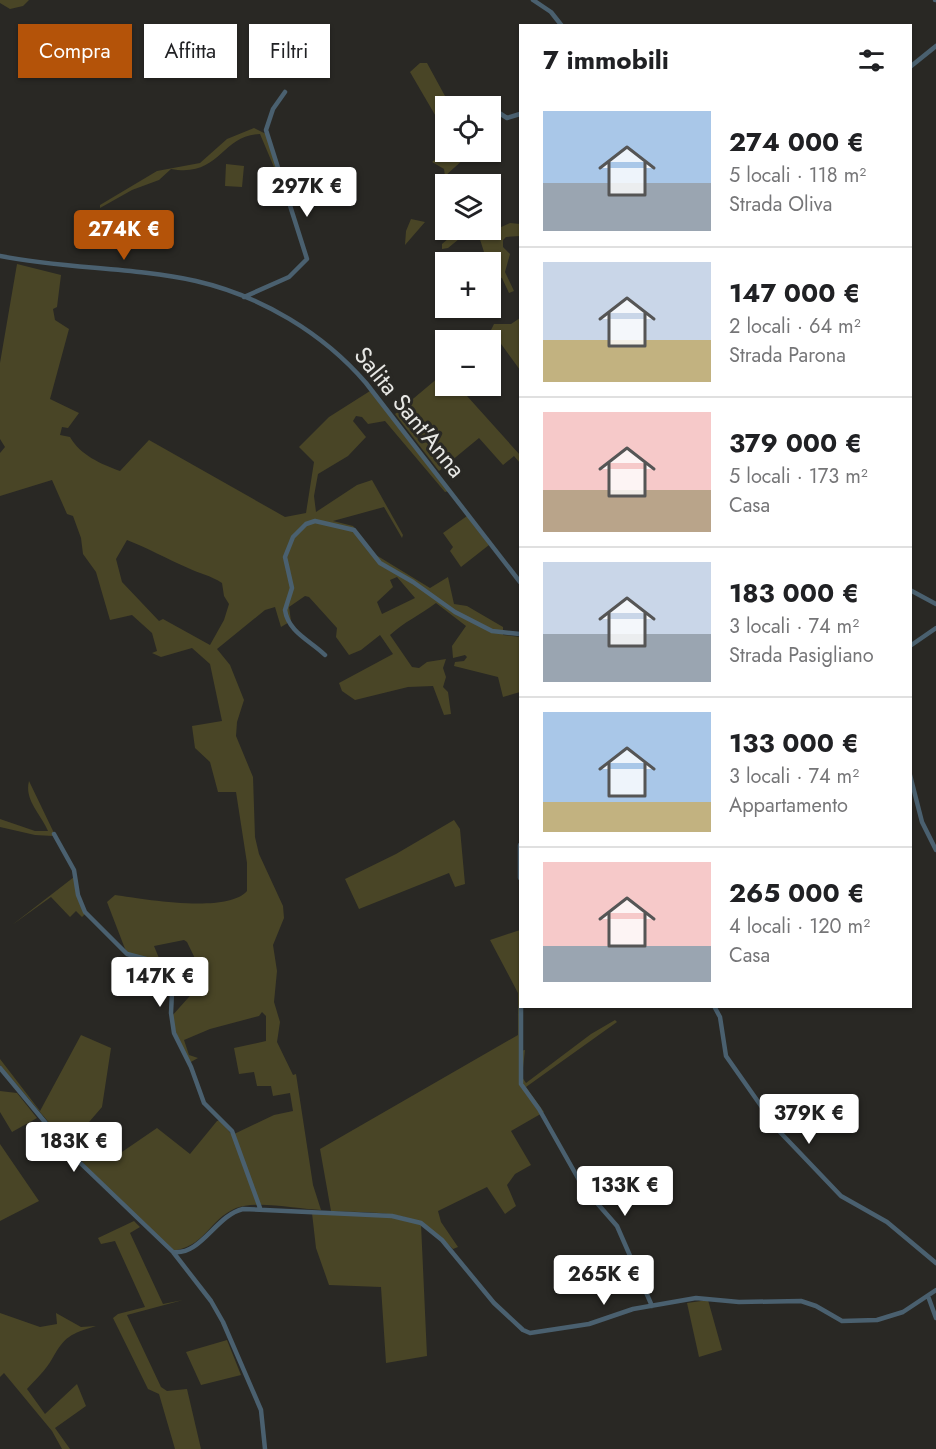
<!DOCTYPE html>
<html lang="it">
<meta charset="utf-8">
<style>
:root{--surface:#fff;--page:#f2f2f2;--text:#202124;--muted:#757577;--line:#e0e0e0;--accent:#b45309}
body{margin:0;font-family:Jost,sans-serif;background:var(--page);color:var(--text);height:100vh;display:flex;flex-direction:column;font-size:22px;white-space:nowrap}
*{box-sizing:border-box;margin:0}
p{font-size:20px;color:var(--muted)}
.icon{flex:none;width:33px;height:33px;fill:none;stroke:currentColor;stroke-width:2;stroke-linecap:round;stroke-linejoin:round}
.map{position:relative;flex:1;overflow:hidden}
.sheet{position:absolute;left:519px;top:24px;width:393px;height:984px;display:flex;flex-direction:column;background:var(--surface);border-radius:0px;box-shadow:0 2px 4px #0004}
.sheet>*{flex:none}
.top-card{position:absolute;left:18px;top:24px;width:411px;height:54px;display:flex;gap:12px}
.controls{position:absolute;left:435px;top:96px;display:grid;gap:12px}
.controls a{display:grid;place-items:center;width:66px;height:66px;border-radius:0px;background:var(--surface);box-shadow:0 2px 4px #0004;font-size:30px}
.price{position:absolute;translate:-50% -51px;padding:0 14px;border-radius:6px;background:#fff;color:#222;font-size:20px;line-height:39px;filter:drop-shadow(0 2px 3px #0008)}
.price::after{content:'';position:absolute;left:50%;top:36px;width:18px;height:14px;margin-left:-9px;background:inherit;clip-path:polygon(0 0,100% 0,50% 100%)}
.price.on{background:var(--accent);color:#fff}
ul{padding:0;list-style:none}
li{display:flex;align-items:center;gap:18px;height:150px;padding:0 24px}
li+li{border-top:2px solid var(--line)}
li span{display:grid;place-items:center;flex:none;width:168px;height:120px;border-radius:0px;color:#555}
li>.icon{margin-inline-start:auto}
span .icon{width:72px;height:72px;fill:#fffc;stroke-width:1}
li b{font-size:26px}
h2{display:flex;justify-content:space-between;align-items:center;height:72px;padding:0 24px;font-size:26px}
.tag{padding:0 21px;border-radius:0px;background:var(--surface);box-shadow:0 2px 4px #0004;font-size:21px;line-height:54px}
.tag.on{background:var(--accent);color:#fff}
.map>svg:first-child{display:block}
.green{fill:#494526;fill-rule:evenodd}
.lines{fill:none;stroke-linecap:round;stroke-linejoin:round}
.minor{stroke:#4a606f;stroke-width:4.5}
.labels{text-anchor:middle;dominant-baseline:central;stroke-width:6;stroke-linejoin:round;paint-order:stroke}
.street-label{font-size:24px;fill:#e7e7e4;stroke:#292824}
</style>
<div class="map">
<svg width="936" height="1449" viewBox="0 0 936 1449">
<rect width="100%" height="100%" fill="#292824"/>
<path class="green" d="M 0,0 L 29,0 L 23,6 L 10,9 L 0,3 Z
M 420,63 L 427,63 L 445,96 L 439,112 L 445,123 L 445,132 L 410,72 Z
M 254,128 L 266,134 L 287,198 L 260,134 C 221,135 220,178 171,169 L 159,180 L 132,190 L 100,208 L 100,205 L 157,171 L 200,163 L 227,139 Z
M 446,151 L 462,152 L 465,158 L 445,176 L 444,169 L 432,162 Z
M 226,164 L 244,166 L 242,187 L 225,186 Z
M 491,217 L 497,229 L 510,223 L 520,224 L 520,236 L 506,237 L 503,240 L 503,247 L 510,254 L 505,272 L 514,291 L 509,293 L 502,278 L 491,276 L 490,262 L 473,262 L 484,252 L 477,230 L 490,230 Z
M 411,219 L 425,222 L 405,245 L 406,231 Z
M 445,221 L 446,230 L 470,230 L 448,248 L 442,249 L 442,244 L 449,238 L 441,226 Z
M 17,264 L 61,275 L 57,307 L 53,309 L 55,320 L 69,329 L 50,399 L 79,413 L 68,428 L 62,427 L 60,435 L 70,437 C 80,455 101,464 120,471 L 149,440 L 285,517 L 306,513 L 314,462 L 299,447 L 329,417 L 370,391 L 449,491 L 445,492 L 385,421 L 368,424 L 362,417 L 356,416 L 353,421 L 366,437 L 348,456 L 318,474 L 314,496 L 316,512 L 357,485 L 372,480 L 403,535 L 402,538 L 384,507 L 333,521 L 353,526 L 376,555 L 430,588 L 448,577 L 454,604 L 467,606 L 503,627 L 503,635 L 520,637 L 520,692 L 503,697 L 498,677 L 454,666 L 455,662 L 464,661 L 467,657 L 465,655 L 453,658 L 452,646 L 466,626 L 436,603 C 420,615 404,622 390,635 L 412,667 L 419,668 L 427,662 L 446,659 L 443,668 L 446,677 L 443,687 L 448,692 L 451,714 L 444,715 L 433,686 L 408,687 L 355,700 L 342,691 L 339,683 L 393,654 L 380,635 L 361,650 L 349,655 L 336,637 L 337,628 L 309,597 L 305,596 L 289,607 L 291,621 L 281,627 L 275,607 L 265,610 L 217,649 L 230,665 L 244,700 L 237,722 L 236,736 L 253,777 L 255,837 L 259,854 L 283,906 L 284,918 L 273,945 L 277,971 L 274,1002 L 280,1022 L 277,1042 L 293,1075 L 296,1074 L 313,1185 L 321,1210 C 298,1209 257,1200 236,1208 C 208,1220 206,1247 171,1251 L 91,1172 L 0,1065 L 0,1059 L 40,1111 L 81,1035 L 111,1048 L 102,1107 L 83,1129 L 95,1142 L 119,1154 L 157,1128 L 190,1154 L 217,1121 L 220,1120 L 232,1135 L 274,1115 L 293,1111 L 290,1093 L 273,1096 L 271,1086 L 257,1086 L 254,1072 L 239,1074 L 234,1048 L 266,1041 L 266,1016 L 262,1012 L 259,1016 L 210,1029 L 184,1040 L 189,1055 L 198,1058 L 189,1063 L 182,1051 L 171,1017 L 205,979 L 187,942 L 184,940 L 154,946 L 161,963 L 127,954 L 107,902 L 115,895 C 144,899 227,914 247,891 L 247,863 L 236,792 L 218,792 L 210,762 L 195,748 L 192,726 L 222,721 L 210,664 L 192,648 L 161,657 L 152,653 L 157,651 L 152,633 L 132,615 L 110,620 L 96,572 L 83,554 L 81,538 L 73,516 L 67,514 L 52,480 L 0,496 L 0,453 L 5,447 L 0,439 L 0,363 ZM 127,540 C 148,548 167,559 188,568 C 200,574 210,575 222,583 L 224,596 L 229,604 L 224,620 L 210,645 L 163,619 L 159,621 L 122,582 L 116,559 ZM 397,577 L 415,598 L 382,614 L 377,602 L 393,587 L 390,580 Z
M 520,318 L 520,370 L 491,330 L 494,324 L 511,324 Z
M 445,372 L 446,386 L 458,386 L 520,455 L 520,463 L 514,456 L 503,465 L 479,438 L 439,471 L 395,414 Z
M 467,516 L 489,545 L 461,567 L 450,551 L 453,547 L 443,533 Z
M 29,781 L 54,833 L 53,836 L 35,835 L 0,827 L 0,819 L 35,831 L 48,831 C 41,814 24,800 29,781 Z
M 454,820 L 460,829 L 465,884 L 455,887 L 449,873 L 359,909 L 345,879 L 396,854 Z
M 74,877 L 85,914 L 82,917 L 76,911 L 70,917 L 51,897 L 12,925 Z
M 520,930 L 520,1051 L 525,1050 L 522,1077 L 526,1083 L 591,1034 L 615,1020 L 617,1022 L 526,1087 L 544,1112 L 511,1131 L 531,1165 L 515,1174 L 507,1185 L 516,1206 L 505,1214 L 487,1187 L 438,1211 L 441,1222 L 458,1247 L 453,1249 C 415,1207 383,1214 331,1211 L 320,1149 L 518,1035 L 518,993 L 490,940 Z
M 0,1091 L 17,1093 L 37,1118 L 12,1132 L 0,1112 Z
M 0,1144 L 39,1201 L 0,1221 Z
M 312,1213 L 392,1217 L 421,1224 L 427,1356 L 386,1363 L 381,1287 L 329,1285 L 316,1248 Z
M 134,1221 L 140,1227 L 130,1233 L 163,1304 L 183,1300 L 127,1315 L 161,1387 L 167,1391 L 187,1389 L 201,1449 L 175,1449 L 159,1394 L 148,1389 L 113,1318 L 118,1314 L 145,1307 L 115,1241 L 101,1244 L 98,1238 Z
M 708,1300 L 722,1350 L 699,1357 L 687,1303 Z
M 0,1313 L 40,1327 L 57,1324 L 56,1313 L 81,1327 L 96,1326 C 70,1334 65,1336 52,1359 C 46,1370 35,1380 27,1389 L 45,1414 L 77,1384 L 86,1406 L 55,1428 L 70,1449 L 62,1449 L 52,1431 L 4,1373 L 0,1377 Z
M 227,1340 L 241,1375 L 201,1385 L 186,1352 Z"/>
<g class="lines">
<path class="minor" d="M 533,0 L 551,12 L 562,26
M 935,0 L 936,0
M 910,67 L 936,46
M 490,107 L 507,118 L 520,114
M 0,256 C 64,269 132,267 196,281 C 261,296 323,333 366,383 L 520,582
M 244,297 L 289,277 L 307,259 L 266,130 L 273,109 L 285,92
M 910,590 L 936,604
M 910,646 L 936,628
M 325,655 C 311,641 288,632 285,610 L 292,588 L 285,557 L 293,537 L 306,524 L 315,521 L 354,530 L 380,563 L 413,582 L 455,612 L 492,631 L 520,634
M 910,775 L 922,822 L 936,850
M 54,834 L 74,870 L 78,895 L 85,912 L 127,954 L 161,963 L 173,971 L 171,1013 L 174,1033 L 191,1067 L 204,1103 L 232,1131 L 260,1208
M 520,845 L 520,878
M 521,1006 L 521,1084 L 539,1109 L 583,1187 L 617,1226 L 652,1306
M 714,1006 L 720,1017 L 726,1056 L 778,1130 L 841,1196 L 887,1222 L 936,1263
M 0,1068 L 74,1157 L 173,1252 L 211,1301 L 223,1322 L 261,1410 L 265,1449
M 173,1252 C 201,1256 216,1215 243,1209 L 392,1216 L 421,1223 L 442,1240 L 494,1303 L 523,1330 L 530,1333 L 589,1324 L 633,1309 L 696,1298 L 739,1302 L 801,1301 L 816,1306 L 842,1321 L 877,1320 L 903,1312 L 936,1290
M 928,1296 L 936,1318"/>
</g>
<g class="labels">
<g class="street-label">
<text transform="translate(410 412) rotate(51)">Salita Sant'Anna</text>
</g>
</g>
</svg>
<div class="controls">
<a><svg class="icon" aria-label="locate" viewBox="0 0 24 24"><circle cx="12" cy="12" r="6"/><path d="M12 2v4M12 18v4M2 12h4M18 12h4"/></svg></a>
<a><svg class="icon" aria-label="layers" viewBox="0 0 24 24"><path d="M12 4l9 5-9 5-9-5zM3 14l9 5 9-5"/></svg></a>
<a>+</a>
<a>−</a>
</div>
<b class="price" style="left:307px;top:218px">297K €</b>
<b class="price on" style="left:124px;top:261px">274K €</b>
<b class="price" style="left:160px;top:1008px">147K €</b>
<b class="price" style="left:809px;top:1145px">379K €</b>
<b class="price" style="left:74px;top:1173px">183K €</b>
<b class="price" style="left:625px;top:1217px">133K €</b>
<b class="price" style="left:604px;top:1306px">265K €</b>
<div class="top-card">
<a class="tag on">Compra</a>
<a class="tag">Affitta</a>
<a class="tag">Filtri</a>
</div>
<section class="sheet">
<h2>7 immobili<svg class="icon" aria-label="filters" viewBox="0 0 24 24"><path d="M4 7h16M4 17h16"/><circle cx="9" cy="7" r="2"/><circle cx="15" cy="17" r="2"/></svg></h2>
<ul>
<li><span style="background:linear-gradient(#a9c7e8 60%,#9aa5b1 0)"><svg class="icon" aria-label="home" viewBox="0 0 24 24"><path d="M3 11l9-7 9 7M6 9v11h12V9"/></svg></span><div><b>274 000 €</b><p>5 locali · 118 m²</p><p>Strada Oliva</p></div></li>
<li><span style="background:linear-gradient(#c9d6e8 65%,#c2b280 0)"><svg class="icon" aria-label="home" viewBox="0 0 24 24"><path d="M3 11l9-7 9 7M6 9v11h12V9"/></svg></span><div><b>147 000 €</b><p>2 locali · 64 m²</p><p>Strada Parona</p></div></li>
<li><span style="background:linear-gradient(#f6c9c9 65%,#b9a48a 0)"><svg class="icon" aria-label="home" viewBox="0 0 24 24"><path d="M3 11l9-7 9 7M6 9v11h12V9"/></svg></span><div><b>379 000 €</b><p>5 locali · 173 m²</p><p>Casa</p></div></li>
<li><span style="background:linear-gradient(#c9d6e8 60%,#9aa5b1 0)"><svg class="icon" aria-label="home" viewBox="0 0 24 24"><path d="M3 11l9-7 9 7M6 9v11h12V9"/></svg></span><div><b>183 000 €</b><p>3 locali · 74 m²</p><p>Strada Pasigliano</p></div></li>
<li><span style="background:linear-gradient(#a9c7e8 75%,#c2b280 0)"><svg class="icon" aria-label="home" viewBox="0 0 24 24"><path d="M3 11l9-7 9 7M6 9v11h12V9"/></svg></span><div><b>133 000 €</b><p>3 locali · 74 m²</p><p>Appartamento</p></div></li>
<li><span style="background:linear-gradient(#f6c9c9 70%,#9aa5b1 0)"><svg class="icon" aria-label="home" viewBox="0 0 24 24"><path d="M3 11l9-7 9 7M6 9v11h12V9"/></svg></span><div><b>265 000 €</b><p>4 locali · 120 m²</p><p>Casa</p></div></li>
</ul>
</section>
</div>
